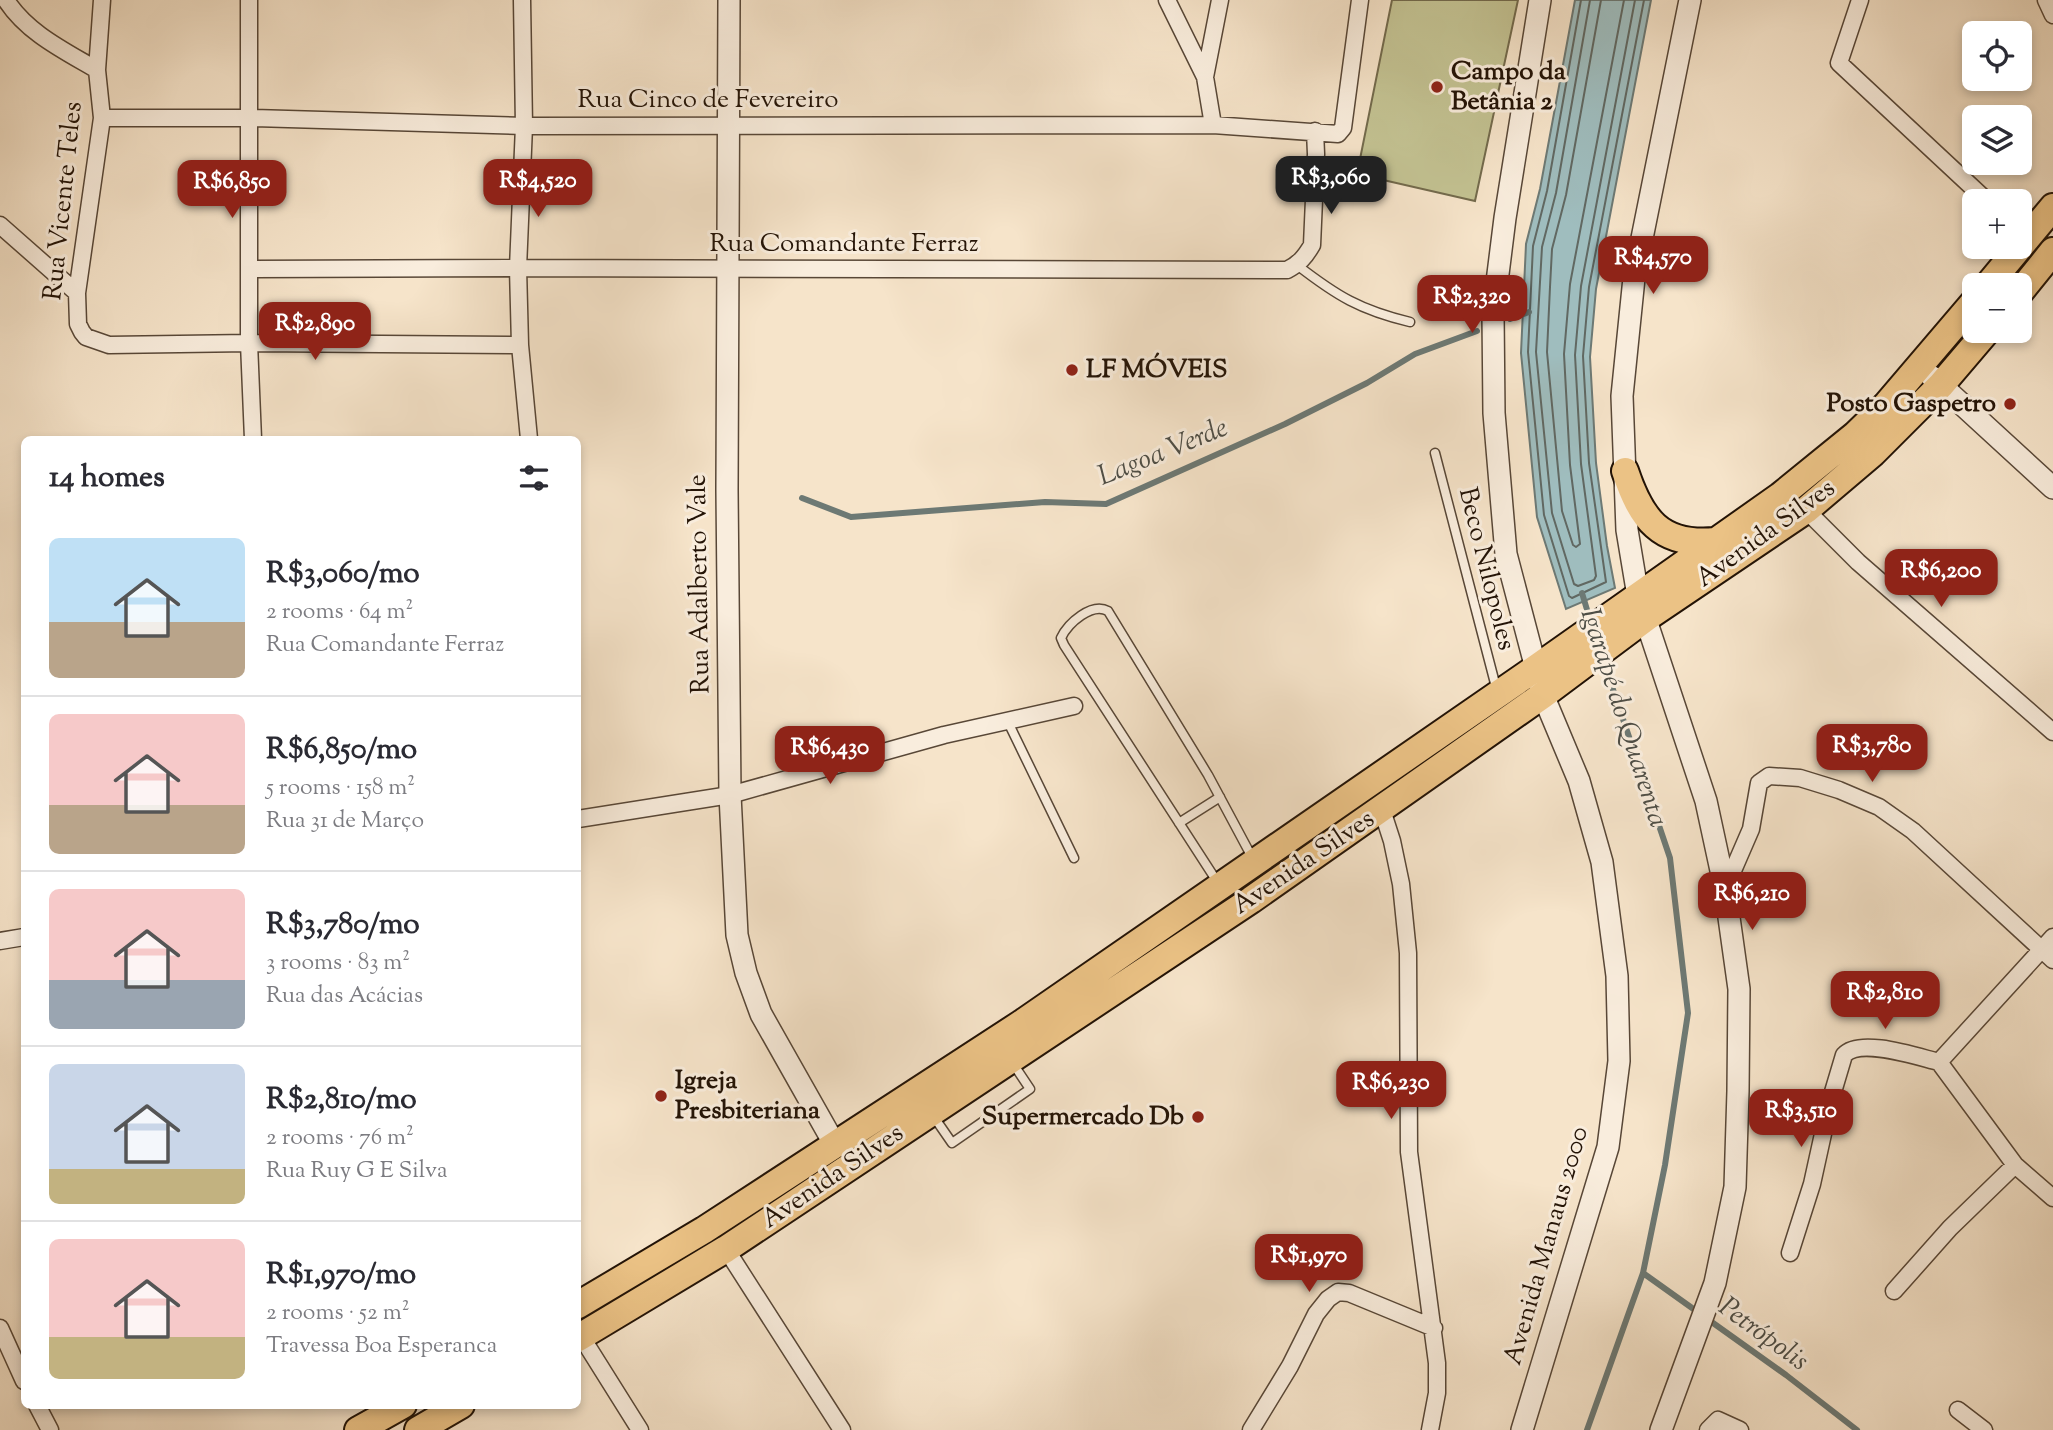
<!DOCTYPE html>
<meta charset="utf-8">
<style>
:root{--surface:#fff;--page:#f2f2f3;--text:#2b2b33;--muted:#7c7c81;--line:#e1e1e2;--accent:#8f2418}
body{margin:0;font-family:"Sorts Mill Goudy",serif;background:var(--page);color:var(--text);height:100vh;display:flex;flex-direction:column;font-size:26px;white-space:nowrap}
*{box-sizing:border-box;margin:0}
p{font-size:23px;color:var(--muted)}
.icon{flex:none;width:38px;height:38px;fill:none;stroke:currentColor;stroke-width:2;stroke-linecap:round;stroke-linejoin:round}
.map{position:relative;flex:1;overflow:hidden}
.drawer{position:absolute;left:21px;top:436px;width:560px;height:973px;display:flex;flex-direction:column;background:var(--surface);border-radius:10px;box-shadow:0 4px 10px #0003}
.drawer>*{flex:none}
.buttons{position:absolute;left:1962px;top:21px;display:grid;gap:14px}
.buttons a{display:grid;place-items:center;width:70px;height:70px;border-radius:10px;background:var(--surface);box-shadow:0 4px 10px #0003;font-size:35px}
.price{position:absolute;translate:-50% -60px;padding:0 16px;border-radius:14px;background:var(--accent);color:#fff;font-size:23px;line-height:46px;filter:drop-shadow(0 2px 4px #0008)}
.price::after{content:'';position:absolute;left:50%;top:42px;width:21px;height:16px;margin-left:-10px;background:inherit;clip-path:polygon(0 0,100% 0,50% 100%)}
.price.active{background:#222;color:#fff}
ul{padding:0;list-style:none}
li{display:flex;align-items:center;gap:21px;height:175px;padding:0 28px}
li+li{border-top:2px solid var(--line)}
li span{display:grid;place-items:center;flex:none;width:196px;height:140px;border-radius:10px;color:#555}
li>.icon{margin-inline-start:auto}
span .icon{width:84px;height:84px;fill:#fffc;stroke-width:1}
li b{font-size:30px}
h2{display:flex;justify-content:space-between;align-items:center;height:84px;padding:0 28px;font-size:30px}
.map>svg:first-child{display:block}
.green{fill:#c3c292;stroke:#736a4c;stroke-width:2}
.water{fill:#9fbdbe;stroke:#6d7974;stroke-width:2}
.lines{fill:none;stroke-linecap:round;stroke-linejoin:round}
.shore{stroke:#616862;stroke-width:2}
.stream{stroke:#6d7974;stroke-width:6}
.service-casing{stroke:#584737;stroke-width:11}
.minor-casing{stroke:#584737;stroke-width:19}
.tertiary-casing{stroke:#584737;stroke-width:24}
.primary-casing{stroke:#231306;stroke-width:30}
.service{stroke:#f9eddd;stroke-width:8}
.minor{stroke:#f9eddd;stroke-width:16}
.tertiary{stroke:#f9eddd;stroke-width:21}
.primary{stroke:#ebc285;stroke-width:26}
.poi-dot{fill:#8f2418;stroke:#f9eddd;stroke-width:2.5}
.labels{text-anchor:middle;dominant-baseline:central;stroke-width:6;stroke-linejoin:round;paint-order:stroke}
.poi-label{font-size:26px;font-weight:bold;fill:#231306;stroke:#f9eddd;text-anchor:start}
.street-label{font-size:26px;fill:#231306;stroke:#f9eddd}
.water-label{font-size:28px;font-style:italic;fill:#4e4e46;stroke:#f9eddd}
</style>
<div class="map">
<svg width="2053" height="1430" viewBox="0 0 2053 1430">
<rect width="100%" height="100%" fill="#f6e4ca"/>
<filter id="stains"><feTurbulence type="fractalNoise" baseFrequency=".00286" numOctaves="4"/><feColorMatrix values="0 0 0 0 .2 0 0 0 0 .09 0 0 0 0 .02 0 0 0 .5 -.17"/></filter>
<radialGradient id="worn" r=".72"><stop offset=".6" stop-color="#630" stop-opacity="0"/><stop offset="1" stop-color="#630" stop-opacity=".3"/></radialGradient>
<path class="green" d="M 1392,0 L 1518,0 L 1475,201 L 1357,174 Z"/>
<path class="water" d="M 1575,0 L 1651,0 L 1596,289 L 1590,357 L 1596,463 L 1607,546 L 1615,588 L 1566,609 L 1537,517 L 1521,353 L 1526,244 L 1540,189 Z"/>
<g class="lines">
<path class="shore" d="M 1581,0 L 1547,191 L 1533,246 L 1528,352 L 1544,515 L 1569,596 L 1572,598 L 1606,582 L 1589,463 L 1583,356 L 1589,287 L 1644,0
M 1590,0 L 1556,193 L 1542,247 L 1536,352 L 1552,513 L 1574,584 L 1578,586 L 1594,580 L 1596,576 L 1581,464 L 1575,355 L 1581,286 L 1635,0
M 1601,0 L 1566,195 L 1552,249 L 1550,287 L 1547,352 L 1562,511 L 1573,545 L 1576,547 L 1580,544 L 1570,465 L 1564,354 L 1570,284 L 1624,0"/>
<path class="stream" d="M 1510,319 L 1529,312
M 802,498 L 851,517 L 1045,502 L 1106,504 L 1285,424 L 1367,383 L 1415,354 L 1477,331
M 1582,593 L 1591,623
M 1643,1273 L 1786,1375 L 1857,1430
M 1587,1430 L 1643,1273 L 1665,1165 L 1688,1013 L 1670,858 L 1603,660"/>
<defs>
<path id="service" d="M 1297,265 C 1337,296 1360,310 1410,322
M 1435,453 L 1497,691
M 1007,720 L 1074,858
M 1179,823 L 1220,797
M 1218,883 L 1064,645 L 1061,638 C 1068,623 1092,602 1108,611 L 1208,775 L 1253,859
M 934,1117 L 952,1143 L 1030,1089 L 1012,1062"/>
<path id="minor" d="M 6,0 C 27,33 65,51 97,70
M 102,0 L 97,70 L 102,118 L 77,293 L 78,324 L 82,332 L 86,337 L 109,345 L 249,343 L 520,345
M 249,0 L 249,343 L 253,439
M 522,0 L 524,126 L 518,268 L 520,345 L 529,439
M 1167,0 L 1205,77 L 1213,125
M 1860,0 L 1839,63 L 1987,201
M 2046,0 L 2053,15
M 1205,77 L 1220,0
M 102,118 L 251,118 L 524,126 L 1213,125 L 1338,134 L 1343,128 L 1360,0
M 0,225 L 77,293
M 250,269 L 518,268 L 1287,270 C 1299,264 1305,257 1312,245 L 1316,154 L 1315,131
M 1806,510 L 1858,562 L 2053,732
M 1382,810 L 1392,841 L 1401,884 L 1408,953 L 1409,1152 L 1437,1363 L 1437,1393 L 1430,1430
M 578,819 L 730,795 L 944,735 L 1074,706
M 1725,889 L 1751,829 L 1759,783 L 1769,776 L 1800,778 L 1839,790 L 1879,807 L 1913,831 L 2053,960
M 0,941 L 24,937
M 1939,1062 L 2015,1165 L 2053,1198
M 1939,1062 L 2053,937
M 726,1249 L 842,1430
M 1790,1253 L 1812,1184 L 1830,1102 L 1844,1055 C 1860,1037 1918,1057 1939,1062
M 1894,1291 L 1950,1228 L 2015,1165
M 0,1328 L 24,1381
M 581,1336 L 640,1430
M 37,1405 L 50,1430
M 1958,1410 L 1984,1430
M 1251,1430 L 1290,1366 L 1316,1314 L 1328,1299 L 1338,1292 L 1349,1293 L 1434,1328
M 1708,1430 L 1718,1420 L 1740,1430"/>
<path id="tertiary" d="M 729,0 L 727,490 L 730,795 L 737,935 L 746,973 L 761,1014 L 835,1145
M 1931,376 L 2053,488
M 1522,1430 L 1608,1147 L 1619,1061 L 1617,976 L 1602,862 L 1579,781 L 1543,695 L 1506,554 L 1494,413 L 1493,314 L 1505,218 L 1540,0
M 1661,1430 L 1715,1283 L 1735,1187 L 1738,1091 L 1739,989 L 1725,889 L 1706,801 L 1638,596 L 1627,530 L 1622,396 L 1634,278 L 1690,0"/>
<path id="primary" d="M 1988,285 L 2053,207
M 2020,292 L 2053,251
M 1625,471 C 1641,519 1660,546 1715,541
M 578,1305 L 704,1230 L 1022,1023 L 1536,668 L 1780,496 L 1855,435 L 1887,404 L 1974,302
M 578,1338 L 726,1249 L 1251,900 L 1543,695 L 1646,618 L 1806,510 L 1873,453 L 1941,385 L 1987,331
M 358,1430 L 403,1405
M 418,1430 L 461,1405"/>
</defs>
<use href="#service" class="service-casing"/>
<use href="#minor" class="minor-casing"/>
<use href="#tertiary" class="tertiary-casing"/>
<use href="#primary" class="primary-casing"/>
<use href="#service" class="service"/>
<use href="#minor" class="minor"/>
<use href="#tertiary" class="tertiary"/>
<use href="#primary" class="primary"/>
</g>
<g class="poi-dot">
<circle cx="1437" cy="87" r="7"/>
<circle cx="1072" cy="370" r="7"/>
<circle cx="2010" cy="404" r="7"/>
<circle cx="661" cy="1096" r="7"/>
<circle cx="1198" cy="1117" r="7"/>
</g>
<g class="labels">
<g class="poi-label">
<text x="1451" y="72">Campo da<tspan x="1451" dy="30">Betânia 2</tspan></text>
<text x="1086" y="370">LF MÓVEIS</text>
<text x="1996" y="404" text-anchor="end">Posto Gaspetro</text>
<text x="675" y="1081">Igreja<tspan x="675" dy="30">Presbiteriana</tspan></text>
<text x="1184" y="1117" text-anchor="end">Supermercado Db</text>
</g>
<g class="street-label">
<text x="708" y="100">Rua Cinco de Fevereiro</text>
<text transform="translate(64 201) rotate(-84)">Rua Vicente Teles</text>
<text x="844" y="244">Rua Comandante Ferraz</text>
<text transform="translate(1766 534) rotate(-36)">Avenida Silves</text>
<text transform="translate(1486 569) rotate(76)">Beco Nilopoles</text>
<text transform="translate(700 584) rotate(-91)">Rua Adalberto Vale</text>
<text transform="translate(1304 863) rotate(-34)">Avenida Silves</text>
<text transform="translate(833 1177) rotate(-34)">Avenida Silves</text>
<text transform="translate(1547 1246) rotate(-74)">Avenida Manaus 2000</text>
</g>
<g class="water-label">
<text transform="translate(1163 453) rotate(-22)">Lagoa Verde</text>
<text transform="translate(1623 718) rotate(72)">Igarapé do Quarenta</text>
<text transform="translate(1763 1335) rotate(36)">Petrópolis</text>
</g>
</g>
<rect width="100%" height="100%" filter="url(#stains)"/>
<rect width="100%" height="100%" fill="url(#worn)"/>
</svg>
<div class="buttons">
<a><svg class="icon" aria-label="locate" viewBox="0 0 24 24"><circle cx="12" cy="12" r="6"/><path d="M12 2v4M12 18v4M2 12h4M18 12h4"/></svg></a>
<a><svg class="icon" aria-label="layers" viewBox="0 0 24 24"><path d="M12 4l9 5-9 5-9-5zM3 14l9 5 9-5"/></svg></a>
<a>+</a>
<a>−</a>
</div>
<b class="price active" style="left:1331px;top:216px">R$3,060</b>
<b class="price" style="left:538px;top:219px">R$4,520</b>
<b class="price" style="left:232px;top:220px">R$6,850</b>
<b class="price" style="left:1653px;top:296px">R$4,570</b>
<b class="price" style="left:1472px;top:335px">R$2,320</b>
<b class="price" style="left:315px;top:362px">R$2,890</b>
<b class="price" style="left:1941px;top:609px">R$6,200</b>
<b class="price" style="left:1872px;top:784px">R$3,780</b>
<b class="price" style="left:830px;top:786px">R$6,430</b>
<b class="price" style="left:1752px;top:932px">R$6,210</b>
<b class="price" style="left:1885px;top:1031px">R$2,810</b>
<b class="price" style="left:1391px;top:1121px">R$6,230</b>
<b class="price" style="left:1801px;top:1149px">R$3,510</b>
<b class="price" style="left:1309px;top:1294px">R$1,970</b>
<section class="drawer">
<h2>14 homes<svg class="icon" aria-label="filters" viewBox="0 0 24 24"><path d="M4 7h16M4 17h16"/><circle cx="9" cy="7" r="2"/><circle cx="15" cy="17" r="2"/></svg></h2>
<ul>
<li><span style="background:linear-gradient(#bfe0f5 60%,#b9a48a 0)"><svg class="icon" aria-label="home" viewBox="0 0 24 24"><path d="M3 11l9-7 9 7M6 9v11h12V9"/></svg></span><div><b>R$3,060/mo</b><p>2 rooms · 64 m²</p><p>Rua Comandante Ferraz</p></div></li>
<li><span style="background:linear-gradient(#f6c9c9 65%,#b9a48a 0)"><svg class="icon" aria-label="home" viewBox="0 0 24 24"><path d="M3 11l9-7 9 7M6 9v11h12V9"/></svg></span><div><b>R$6,850/mo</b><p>5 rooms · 158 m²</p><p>Rua 31 de Março</p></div></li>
<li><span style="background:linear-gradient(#f6c9c9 65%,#9aa5b1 0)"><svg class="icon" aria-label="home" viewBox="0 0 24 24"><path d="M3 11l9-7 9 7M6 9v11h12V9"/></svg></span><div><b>R$3,780/mo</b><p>3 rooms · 83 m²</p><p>Rua das Acácias</p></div></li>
<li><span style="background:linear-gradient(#c9d6e8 75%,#c2b280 0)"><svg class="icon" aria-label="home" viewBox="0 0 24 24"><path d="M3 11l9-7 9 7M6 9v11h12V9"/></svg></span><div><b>R$2,810/mo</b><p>2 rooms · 76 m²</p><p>Rua Ruy G E Silva</p></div></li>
<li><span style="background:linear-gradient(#f6c9c9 70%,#c2b280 0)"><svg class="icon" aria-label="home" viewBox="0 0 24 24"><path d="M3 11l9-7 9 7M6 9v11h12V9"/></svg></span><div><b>R$1,970/mo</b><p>2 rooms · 52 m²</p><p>Travessa Boa Esperanca</p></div></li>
</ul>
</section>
</div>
